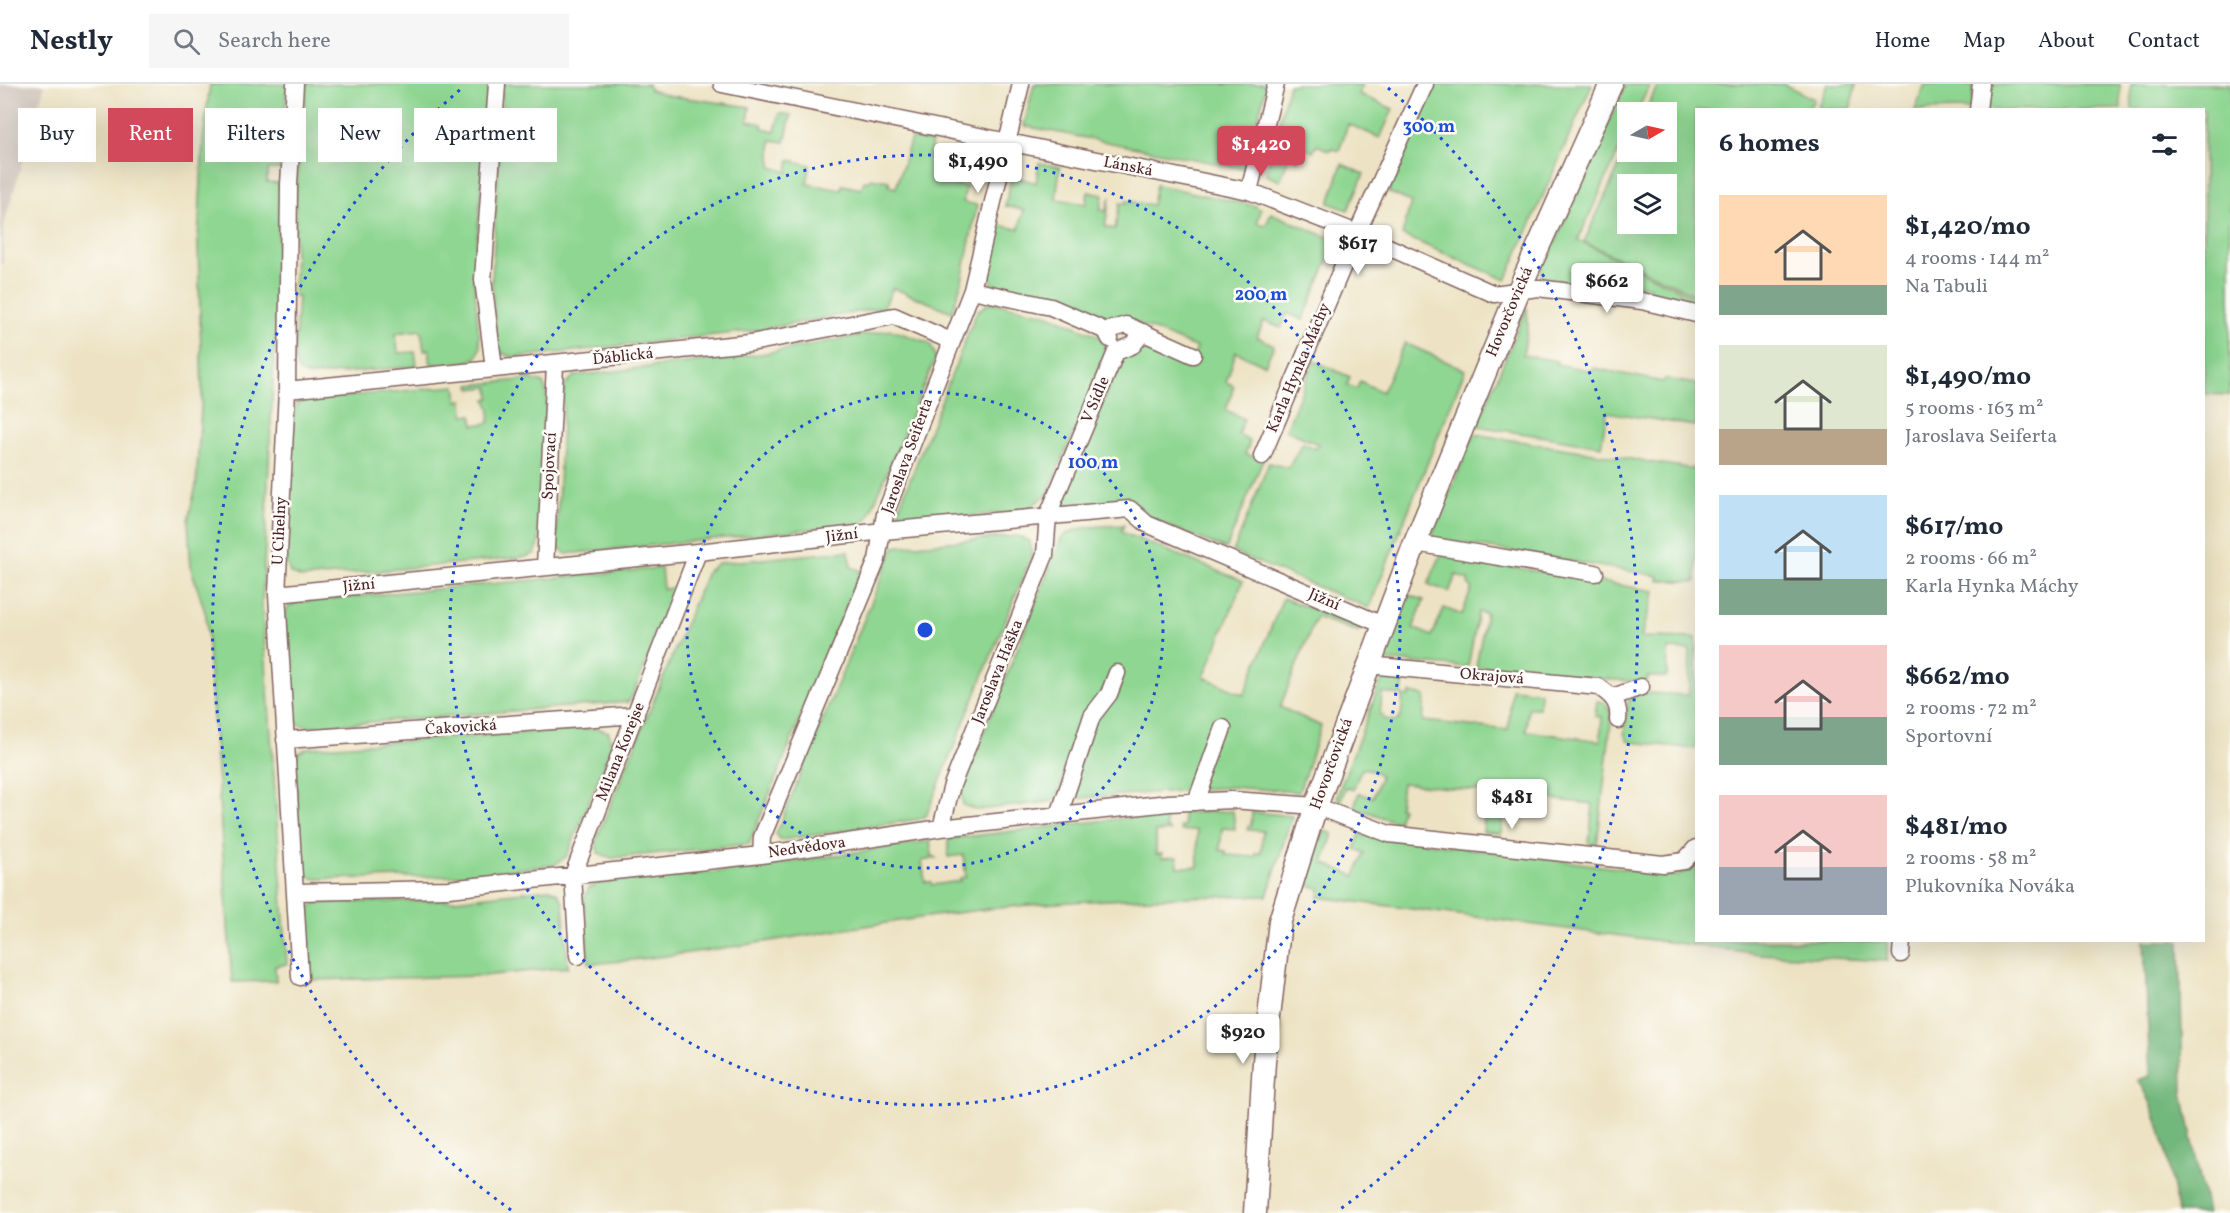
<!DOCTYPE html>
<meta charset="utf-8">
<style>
:root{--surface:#fff;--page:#f6f6f7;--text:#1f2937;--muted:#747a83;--line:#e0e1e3;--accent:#d1495b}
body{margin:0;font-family:Vollkorn,serif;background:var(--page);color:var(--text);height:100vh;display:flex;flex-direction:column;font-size:22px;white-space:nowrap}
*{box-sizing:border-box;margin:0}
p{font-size:20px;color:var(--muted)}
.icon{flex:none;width:33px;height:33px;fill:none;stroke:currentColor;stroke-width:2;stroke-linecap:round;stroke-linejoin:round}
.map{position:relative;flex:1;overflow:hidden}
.side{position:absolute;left:1695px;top:24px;width:510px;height:834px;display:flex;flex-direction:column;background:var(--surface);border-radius:0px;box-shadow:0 6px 24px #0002}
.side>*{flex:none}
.banner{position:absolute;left:18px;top:24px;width:570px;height:54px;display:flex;gap:12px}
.needle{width:39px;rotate:81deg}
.tools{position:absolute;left:1617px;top:18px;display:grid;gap:12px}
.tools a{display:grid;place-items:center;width:60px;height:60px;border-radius:0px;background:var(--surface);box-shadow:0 6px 24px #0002;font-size:30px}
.price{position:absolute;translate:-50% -51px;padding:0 14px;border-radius:6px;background:#fff;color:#222;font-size:20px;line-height:39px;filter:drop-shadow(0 2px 3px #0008)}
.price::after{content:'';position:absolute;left:50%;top:36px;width:18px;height:14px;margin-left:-9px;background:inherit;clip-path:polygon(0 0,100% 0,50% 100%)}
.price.on{background:var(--accent);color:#fff}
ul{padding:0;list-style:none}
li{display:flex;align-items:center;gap:18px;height:150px;padding:0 24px}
li span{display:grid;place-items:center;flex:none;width:168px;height:120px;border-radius:0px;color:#555}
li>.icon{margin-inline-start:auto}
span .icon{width:72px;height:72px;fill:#fffc;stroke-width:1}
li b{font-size:26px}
h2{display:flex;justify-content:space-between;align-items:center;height:72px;padding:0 24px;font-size:26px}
.chip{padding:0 21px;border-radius:0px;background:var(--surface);box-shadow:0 6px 24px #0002;font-size:21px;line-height:54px}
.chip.on{background:var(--accent);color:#fff}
header{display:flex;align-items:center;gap:36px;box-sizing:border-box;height:84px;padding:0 30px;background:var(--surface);border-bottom:2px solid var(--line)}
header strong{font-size:28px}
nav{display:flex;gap:33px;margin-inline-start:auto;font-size:21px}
.search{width:420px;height:54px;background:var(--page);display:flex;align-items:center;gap:15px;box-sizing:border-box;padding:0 21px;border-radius:0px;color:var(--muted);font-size:22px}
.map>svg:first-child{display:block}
.industrial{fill:#cec2b9}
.green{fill:#8ed691;stroke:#6c7a5e;stroke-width:1.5;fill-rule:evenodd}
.forest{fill:#72b77b;stroke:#5e6b53;stroke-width:1.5}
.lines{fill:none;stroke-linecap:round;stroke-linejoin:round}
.street-casing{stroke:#836461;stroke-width:19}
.secondary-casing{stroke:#836461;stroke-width:25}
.street{stroke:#fff;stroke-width:16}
.secondary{stroke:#fff;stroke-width:22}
.ring{fill:none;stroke:#1d4ed8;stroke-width:3;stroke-dasharray:3 6}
.labels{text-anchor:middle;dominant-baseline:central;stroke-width:5;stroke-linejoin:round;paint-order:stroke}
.street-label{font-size:16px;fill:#4a1f2b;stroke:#fdfcf7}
.centre{fill:#1d4ed8;stroke:#fdfcf7;stroke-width:3}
.ring-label{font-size:18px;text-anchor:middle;font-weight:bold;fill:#1d4ed8;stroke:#fdfcf7;stroke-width:5;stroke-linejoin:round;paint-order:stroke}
</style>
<header>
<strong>Nestly</strong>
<div class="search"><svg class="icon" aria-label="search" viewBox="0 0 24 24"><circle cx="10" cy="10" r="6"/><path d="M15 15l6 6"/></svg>Search here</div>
<nav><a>Home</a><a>Map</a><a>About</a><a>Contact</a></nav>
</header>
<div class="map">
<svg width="2230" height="1129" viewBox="0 0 2230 1129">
<rect width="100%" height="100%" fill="#fdfcf7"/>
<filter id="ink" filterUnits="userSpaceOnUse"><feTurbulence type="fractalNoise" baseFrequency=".0167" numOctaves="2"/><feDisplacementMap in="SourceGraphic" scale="12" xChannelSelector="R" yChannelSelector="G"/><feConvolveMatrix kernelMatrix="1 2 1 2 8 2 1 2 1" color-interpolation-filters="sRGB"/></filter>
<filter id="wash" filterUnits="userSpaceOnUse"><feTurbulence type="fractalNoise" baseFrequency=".008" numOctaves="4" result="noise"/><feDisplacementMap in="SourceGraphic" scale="24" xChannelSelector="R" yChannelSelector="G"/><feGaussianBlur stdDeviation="1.35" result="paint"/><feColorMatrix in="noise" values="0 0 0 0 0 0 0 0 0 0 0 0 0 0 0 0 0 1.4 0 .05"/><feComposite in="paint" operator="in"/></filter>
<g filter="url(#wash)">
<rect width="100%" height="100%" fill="#ede3c4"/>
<path class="industrial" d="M 0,0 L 45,0 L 3,144 L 3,180 L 0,179 Z"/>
<path class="green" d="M 210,0 L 287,0 L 280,85 L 268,85 L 267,98 L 279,99 L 277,214 L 262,522 L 287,880 L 275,882 L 276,897 L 232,898 L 206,531 L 191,484 L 188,436 L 196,402 L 202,310 L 198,157 L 203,56 Z
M 307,0 L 489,0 L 474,196 L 480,263 L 477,273 L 467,278 L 431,281 L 429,265 L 424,266 L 421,246 L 396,249 L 398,269 L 415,268 L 417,282 L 310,292 L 299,288 L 294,275 L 298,212 L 294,212 L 296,105 Z
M 503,0 L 648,0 L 650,6 L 672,12 L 750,23 L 748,37 L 762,40 L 762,44 L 775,47 L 780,29 L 791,31 L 785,58 L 771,56 L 771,83 L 788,88 L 789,76 L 810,81 L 807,100 L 841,106 L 842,101 L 861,105 L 864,97 L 869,98 L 870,94 L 889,97 L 889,102 L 896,104 L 911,54 L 932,58 L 929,74 L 938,76 L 942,81 L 937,97 L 966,103 L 963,118 L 977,121 L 962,196 L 952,228 L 893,204 L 884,223 L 759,246 L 565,268 L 513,273 L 503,270 L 497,263 L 492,196 Z
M 1034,0 L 1267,0 L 1245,85 L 1024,42 Z
M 1289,0 L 1363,0 L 1359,10 L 1393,25 L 1380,54 L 1348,40 L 1339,67 L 1331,64 L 1330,67 L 1317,61 L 1313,68 L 1304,63 L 1298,76 L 1289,73 L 1280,97 L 1266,91 Z
M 1436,0 L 1592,0 L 1506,196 L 1402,151 L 1411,118 L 1388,108 Z
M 1626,0 L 1650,0 L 1637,28 L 1628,28 L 1627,49 L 1578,156 L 1696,214 L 1696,227 L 1647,213 L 1650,203 L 1628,199 L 1625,210 L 1541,193 L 1542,178 L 1550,160 L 1555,159 Z
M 1658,0 L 1783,0 L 1814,15 L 1809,25 L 1696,26 L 1696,211 L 1584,158 L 1627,65 L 1628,68 L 1666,68 L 1666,28 L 1645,28 ZM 1666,100 L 1666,140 L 1628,140 L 1628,100 Z
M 1828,0 L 1856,0 L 1850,25 L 1817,25 Z
M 1925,0 L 1974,0 L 1971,25 L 1915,26 Z
M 1988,0 L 2120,0 L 2121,25 L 1986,26 Z
M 2131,0 L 2230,0 L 2230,311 L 2204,310 L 2204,26 L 2132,25 Z
M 1039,79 L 1060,83 L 1056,115 L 1086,120 L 1088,108 L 1103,111 L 1100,126 L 1106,127 L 1110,113 L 1105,143 L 1115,145 L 1120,119 L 1125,120 L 1126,117 L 1152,121 L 1156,101 L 1255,122 L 1261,126 L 1257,139 L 1266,141 L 1271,129 L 1336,157 L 1303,236 L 1287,229 L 1281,244 L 1264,237 L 1257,253 L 1274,261 L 1265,281 L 1236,268 L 1226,298 L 1234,302 L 1226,326 L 1244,335 L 1238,350 L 1250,358 L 1245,370 L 1263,376 L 1226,465 L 1153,436 L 1133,417 L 1067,423 L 1064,414 L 1121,274 L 1152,263 L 1191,279 L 1197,264 L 1123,233 L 1106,239 L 996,204 L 987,190 L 998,141 L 1019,145 L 1024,126 L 1005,122 L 1012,92 L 1036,99 Z
M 1342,80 L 1364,90 L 1348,126 L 1329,119 Z
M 991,218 L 1049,231 L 1101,253 L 1107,269 L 1047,411 L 1024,427 L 927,436 L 904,435 L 898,426 L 977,227 Z
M 1527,223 L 1528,241 L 1523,271 L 1557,277 L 1556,280 L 1592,287 L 1594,284 L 1663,298 L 1665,295 L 1696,300 L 1696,342 L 1607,328 L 1601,362 L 1477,342 Z
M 891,246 L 930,259 L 936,273 L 868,434 L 862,440 L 566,470 L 556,461 L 564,302 L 574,292 L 761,270 Z
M 1405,259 L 1465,286 L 1369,524 L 1233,468 L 1269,379 L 1288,384 L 1303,359 L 1316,365 L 1318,360 L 1286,346 L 1314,277 L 1350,293 L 1347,301 L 1357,305 L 1360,297 L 1382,308 Z
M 531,295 L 543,299 L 547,310 L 539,460 L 535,469 L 526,473 L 302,494 L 290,489 L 286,477 L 293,330 L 297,320 L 307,316 L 456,302 L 458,317 L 463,316 L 464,331 L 472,331 L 474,341 L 489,339 L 490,325 L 486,315 L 490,314 L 489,303 L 471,305 L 470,301 Z
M 1474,350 L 1694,385 L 1696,379 L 1696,498 L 1658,496 L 1659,492 L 1431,454 Z
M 1124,441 L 1121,448 L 1243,497 L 1204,593 L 1244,611 L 1283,514 L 1360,544 L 1359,548 L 1316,533 L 1280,623 L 1321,642 L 1299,708 L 1230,703 L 1068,715 L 1104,605 L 1089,628 L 1055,717 L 976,726 L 963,721 L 961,707 L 1061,455 C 1074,440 1105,443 1124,441 Z
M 1017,452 L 1030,457 L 1032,471 L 926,732 L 919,735 L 781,756 L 776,750 L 894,463 Z
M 849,467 L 851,483 L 861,487 L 749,760 L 612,774 L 598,769 L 596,756 L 707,488 L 718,479 Z
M 1441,471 L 1655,507 L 1641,553 L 1696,554 L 1696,665 L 1632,658 L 1628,657 L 1624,649 L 1629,614 L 1641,609 L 1689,611 L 1690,566 L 1668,565 L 1667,593 L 1647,593 L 1647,597 L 1627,597 L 1476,583 L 1486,529 L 1478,528 L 1468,583 L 1380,576 L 1408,511 L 1424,516 L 1413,544 L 1432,552 L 1444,524 L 1462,531 L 1472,503 L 1468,500 L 1469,496 L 1456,491 L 1449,508 L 1428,500 Z
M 661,484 L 663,505 L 677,504 L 633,611 L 628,618 L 308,643 L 296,639 L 292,629 L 284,533 L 288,523 L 297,518 Z
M 1383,592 L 1404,594 L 1402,611 L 1382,609 L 1380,631 L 1383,631 L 1383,635 L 1397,637 L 1401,633 L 1403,612 L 1409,613 L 1410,609 L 1425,612 L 1423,637 L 1508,646 L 1512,605 L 1540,608 L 1539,624 L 1528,624 L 1526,647 L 1600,657 L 1602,633 L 1595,632 L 1597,617 L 1604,618 L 1612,630 L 1597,760 L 1589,760 L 1593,720 L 1505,710 L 1501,750 L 1483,748 L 1487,708 L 1402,699 L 1399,723 L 1402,724 L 1398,739 L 1354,723 L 1359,709 L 1373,714 L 1380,693 L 1378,689 L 1365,684 L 1361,686 L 1353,706 L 1346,703 L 1340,718 L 1337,712 Z
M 597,644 L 609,648 L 611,663 L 567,772 L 554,781 L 454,792 L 316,795 L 306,792 L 301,783 L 294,679 L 298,669 L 307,664 Z
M 1233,727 L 1235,745 L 1222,744 L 1220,766 L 1226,767 L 1226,771 L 1255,773 L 1256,769 L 1261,769 L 1263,747 L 1248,746 L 1248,742 L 1251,742 L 1252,728 L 1292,732 L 1267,812 C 1183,812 1100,815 1017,822 C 873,836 732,868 589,880 L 584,815 L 589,804 L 599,799 L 738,786 L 930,757 L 932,771 L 936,774 L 922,777 L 925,798 L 931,798 L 932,801 L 960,797 L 960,794 L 966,793 L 963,771 L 948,773 L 948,755 L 1166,729 L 1166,744 L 1170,747 L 1156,748 L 1156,770 L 1162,770 L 1162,774 L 1177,773 L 1178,783 L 1198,783 L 1197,746 L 1181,747 L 1180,743 L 1184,743 L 1183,729 Z
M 1325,747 L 1333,750 L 1323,779 L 1355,792 L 1364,769 L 1355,765 L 1360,750 L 1678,792 L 1696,781 L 1696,856 L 1887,857 L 1887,877 L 1762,870 L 1319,813 L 1320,804 L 1305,801 Z
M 549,805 L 558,809 L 563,818 L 568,883 L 483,892 L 309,896 L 304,834 L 308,824 L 317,819 L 454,816 Z"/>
<path class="forest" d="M 2144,857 L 2180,857 L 2183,1009 L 2207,1129 L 2178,1129 C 2169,1089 2162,1029 2138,996 L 2150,992 Z"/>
</g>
<g filter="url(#ink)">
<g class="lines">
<defs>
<path id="street" d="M 295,0 L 289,100 L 287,306 L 277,510 L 300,893
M 722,0 L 1249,107 L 1357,149 L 1494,210 L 1538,204 L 1642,217 L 1696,230
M 1978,26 L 1981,0
M 1249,107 L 1276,0
M 972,206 L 1051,223 L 1106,247
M 1110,255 L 1106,247 L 1126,241 L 1193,271
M 494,285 L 483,195 L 497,0
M 287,306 L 750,259 L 894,232 L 951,257
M 1262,372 L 1357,149 L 1425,0
M 1415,459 L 1595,489
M 545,483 L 555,281
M 277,510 L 698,468 L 883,447 L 1130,425 L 1147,440 L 1383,541
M 1368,581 L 1599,603 C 1612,612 1620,619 1618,636
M 1613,613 L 1641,603
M 285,656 L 636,631
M 1196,718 L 1223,644
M 1059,731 L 1092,632 L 1109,610 L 1117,589
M 941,744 L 952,701 L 1045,471 L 1048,431 L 1116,268 L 1133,261 L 1143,248
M 761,771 L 762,753 L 877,476 L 885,430 L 972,206 L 1021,0
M 297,808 L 449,805 L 761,771 L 941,744 L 1169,719 L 1231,716 L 1316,722 L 1389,750 L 1663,780 L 1684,777 L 1696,764
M 1901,870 L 1902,856
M 578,872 L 573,791 L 698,468"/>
<path id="secondary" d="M 1255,1129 L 1264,977 L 1280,837 L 1316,722 L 1415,459 L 1518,208 L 1611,0"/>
</defs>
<use href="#street" class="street-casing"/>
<use href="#secondary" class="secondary-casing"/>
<use href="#street" class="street"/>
<use href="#secondary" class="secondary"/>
</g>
</g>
<g class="ring">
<circle cx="925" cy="546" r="238"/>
<circle cx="925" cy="546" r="475"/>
<path d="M511 1126A713 713 0 0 1 462 4M1388 4A713 713 0 0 1 1339 1126"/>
</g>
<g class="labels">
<g class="street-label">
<text transform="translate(1128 83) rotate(11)">Lánská</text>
<text transform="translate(1510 228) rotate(-67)">Hovorčovická</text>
<text transform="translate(623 273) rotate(-6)">Ďáblická</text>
<text transform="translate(1299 284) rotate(-67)">Karla Hynka Máchy</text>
<text transform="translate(1096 316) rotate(-67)">V Sídle</text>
<text transform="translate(908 372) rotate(-70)">Jaroslava Seiferta</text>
<text transform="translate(550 382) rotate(-87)">Spojovací</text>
<text transform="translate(280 447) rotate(-87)">U Cihelny</text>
<text transform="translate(842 452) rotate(-7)">Jižní</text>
<text transform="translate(359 502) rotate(-6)">Jižní</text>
<text transform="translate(1324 516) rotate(23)">Jižní</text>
<text transform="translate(998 588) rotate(-68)">Jaroslava Haška</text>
<text transform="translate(1492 593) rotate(5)">Okrajová</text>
<text transform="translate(461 644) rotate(-4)">Čakovická</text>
<text transform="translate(621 668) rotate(-68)">Milana Korejse</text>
<text transform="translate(1332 680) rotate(-70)">Hovorčovická</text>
<text transform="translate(807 764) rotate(-8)">Nedvědova</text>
</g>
</g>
<circle cx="925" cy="546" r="9" class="centre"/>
<g class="ring-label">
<text x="1429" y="48">300 m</text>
<text x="1261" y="216">200 m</text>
<text x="1093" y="384">100 m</text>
</g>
</svg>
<div class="tools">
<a><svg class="needle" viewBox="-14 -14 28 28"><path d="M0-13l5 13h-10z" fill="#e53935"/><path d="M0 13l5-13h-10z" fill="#747a83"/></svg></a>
<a><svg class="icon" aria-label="layers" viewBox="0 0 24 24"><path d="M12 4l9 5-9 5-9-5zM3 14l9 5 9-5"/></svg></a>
</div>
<b class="price on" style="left:1261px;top:93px">$1,420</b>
<b class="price" style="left:978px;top:110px">$1,490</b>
<b class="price" style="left:1358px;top:192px">$617</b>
<b class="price" style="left:1607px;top:230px">$662</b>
<b class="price" style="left:1512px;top:746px">$481</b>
<b class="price" style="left:1243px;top:981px">$920</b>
<div class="banner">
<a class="chip">Buy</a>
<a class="chip on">Rent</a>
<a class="chip">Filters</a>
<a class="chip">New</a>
<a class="chip">Apartment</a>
</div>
<section class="side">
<h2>6 homes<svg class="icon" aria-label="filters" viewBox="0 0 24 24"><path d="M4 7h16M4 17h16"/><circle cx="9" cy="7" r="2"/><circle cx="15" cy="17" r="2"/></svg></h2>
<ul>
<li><span style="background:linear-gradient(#ffd9b3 75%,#7fa58c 0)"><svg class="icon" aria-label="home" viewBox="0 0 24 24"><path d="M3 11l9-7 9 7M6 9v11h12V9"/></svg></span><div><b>$1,420/mo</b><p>4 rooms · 144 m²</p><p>Na Tabuli</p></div></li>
<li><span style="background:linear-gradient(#dfe7d0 70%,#b9a48a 0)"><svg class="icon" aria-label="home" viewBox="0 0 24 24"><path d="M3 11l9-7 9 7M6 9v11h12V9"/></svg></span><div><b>$1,490/mo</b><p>5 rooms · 163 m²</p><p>Jaroslava Seiferta</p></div></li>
<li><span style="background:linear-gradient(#bfe0f5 70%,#7fa58c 0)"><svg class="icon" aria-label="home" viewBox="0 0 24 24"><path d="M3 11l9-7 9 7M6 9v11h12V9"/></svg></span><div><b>$617/mo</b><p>2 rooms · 66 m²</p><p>Karla Hynka Máchy</p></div></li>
<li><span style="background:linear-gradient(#f6c9c9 60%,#7fa58c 0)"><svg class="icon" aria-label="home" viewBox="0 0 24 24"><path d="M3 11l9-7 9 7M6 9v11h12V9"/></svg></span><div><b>$662/mo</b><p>2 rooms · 72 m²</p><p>Sportovní</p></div></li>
<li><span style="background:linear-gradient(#f6c9c9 60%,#9aa5b1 0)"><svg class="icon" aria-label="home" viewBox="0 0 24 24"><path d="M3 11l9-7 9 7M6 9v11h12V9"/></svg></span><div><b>$481/mo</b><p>2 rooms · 58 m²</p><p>Plukovníka Nováka</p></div></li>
</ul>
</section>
</div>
